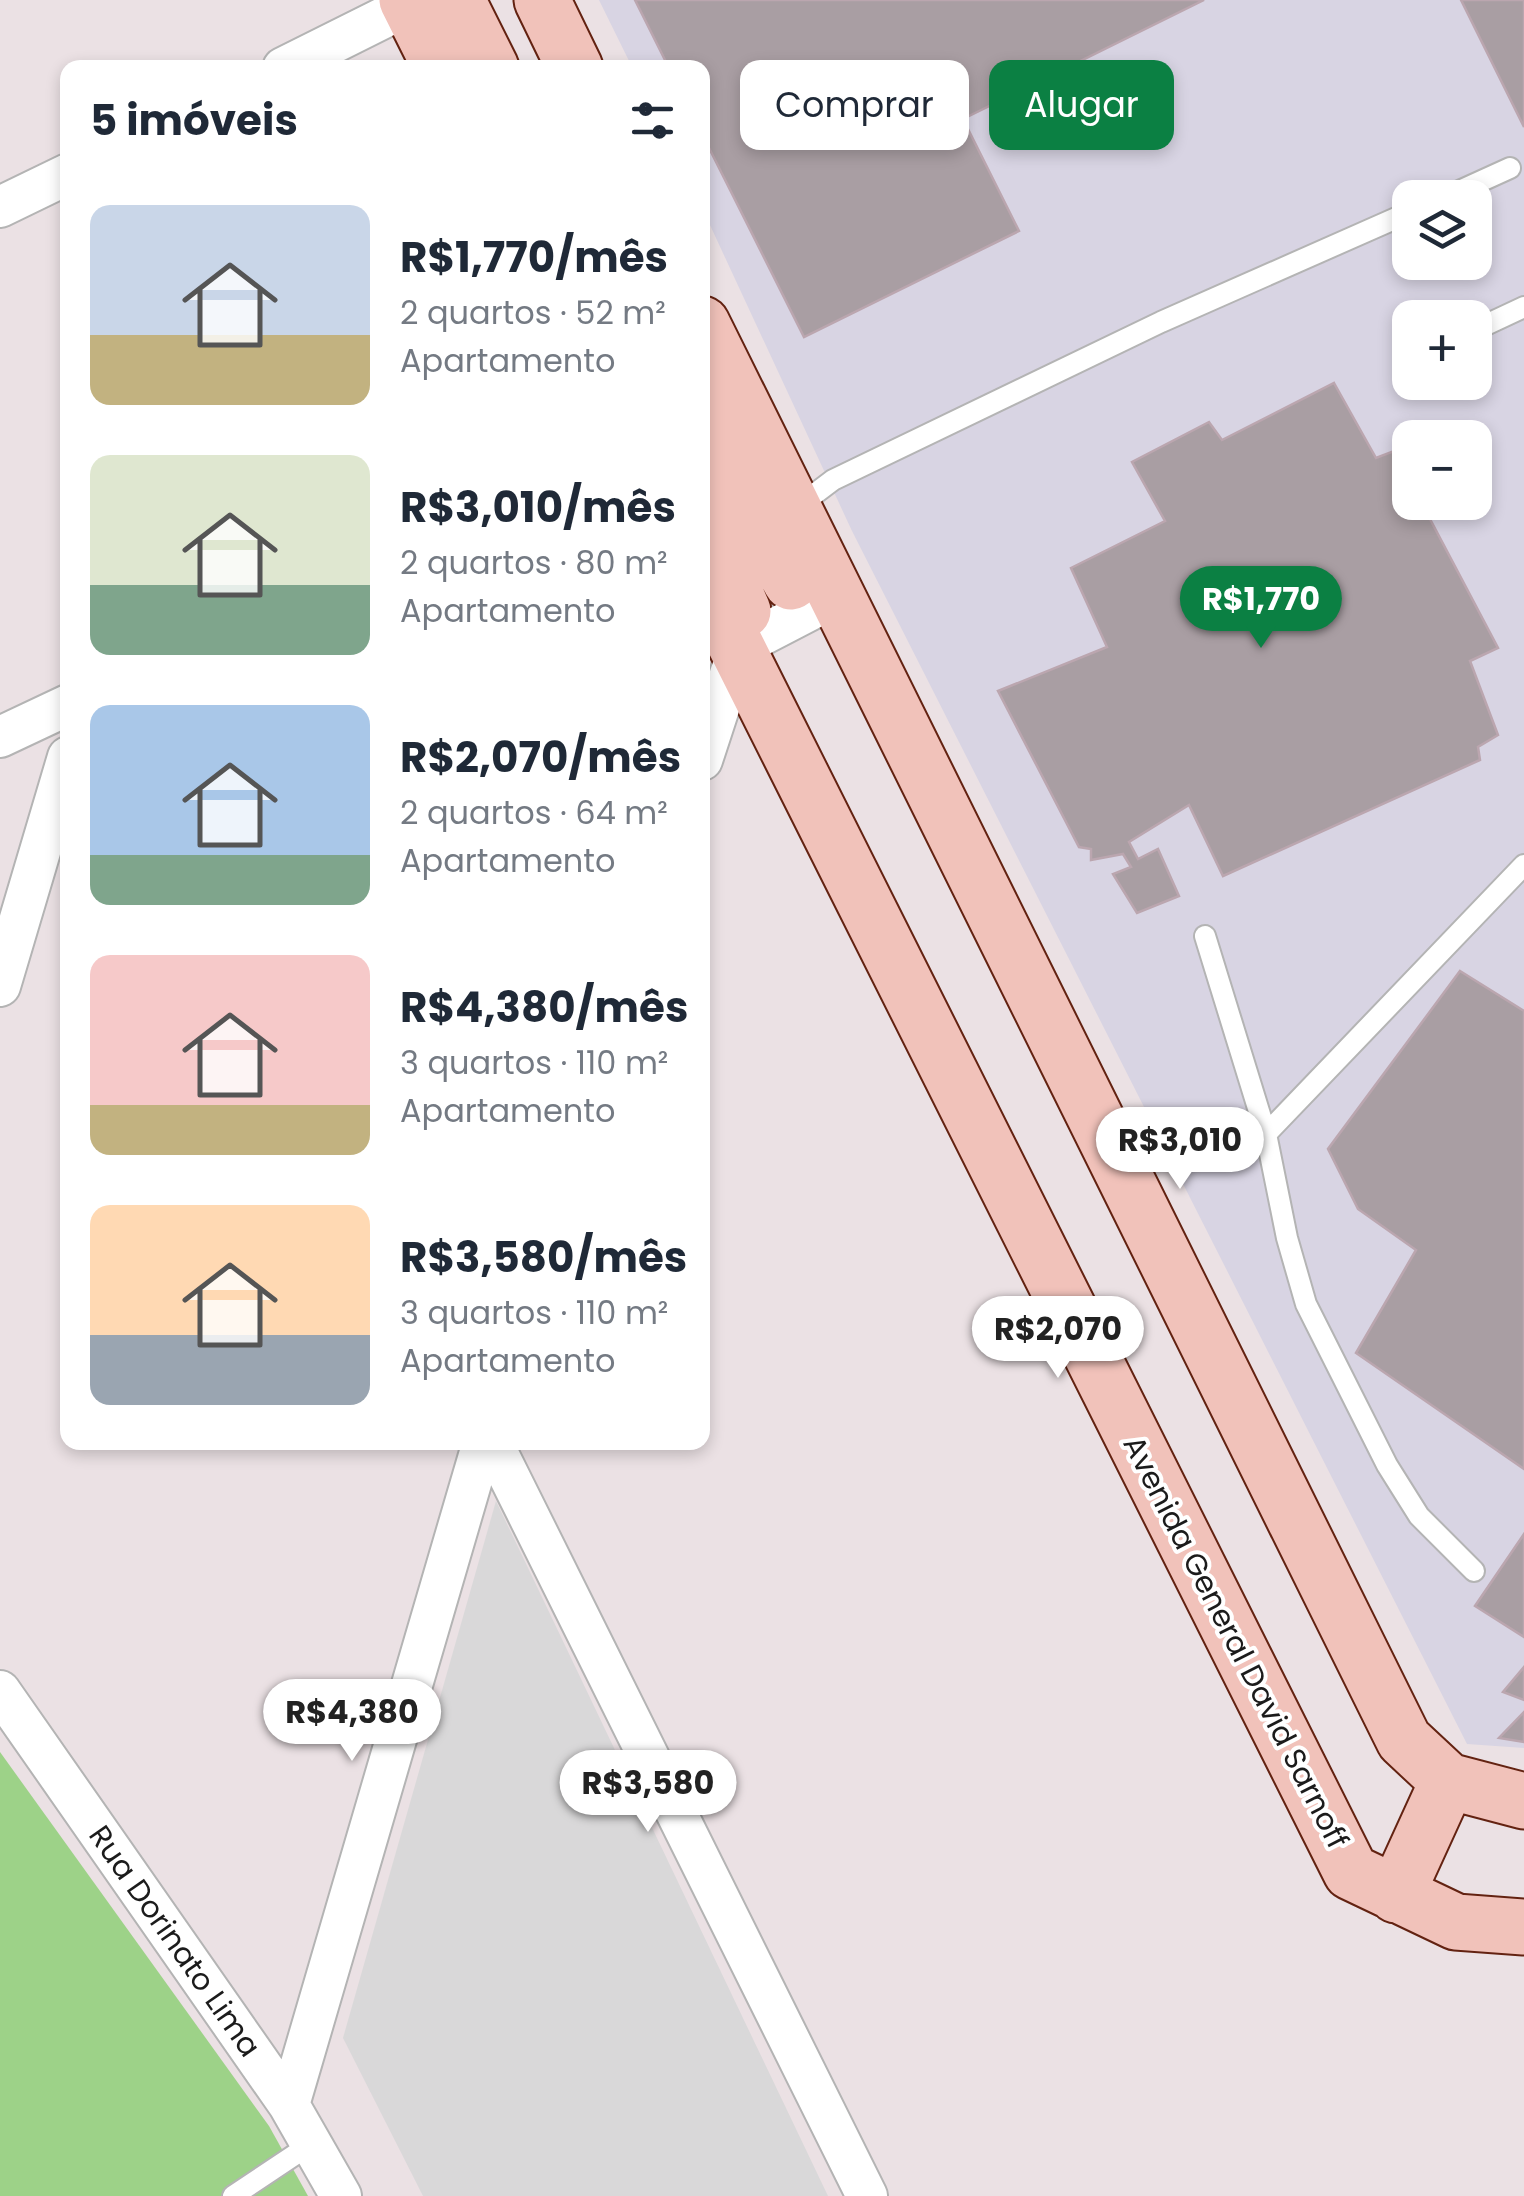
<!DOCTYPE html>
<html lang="pt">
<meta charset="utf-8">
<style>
:root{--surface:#fff;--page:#f6f6f7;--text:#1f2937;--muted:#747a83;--accent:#0b8043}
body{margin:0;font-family:Poppins,sans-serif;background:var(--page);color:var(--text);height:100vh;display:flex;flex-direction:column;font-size:38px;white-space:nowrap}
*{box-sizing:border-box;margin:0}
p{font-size:32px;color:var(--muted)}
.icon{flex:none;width:55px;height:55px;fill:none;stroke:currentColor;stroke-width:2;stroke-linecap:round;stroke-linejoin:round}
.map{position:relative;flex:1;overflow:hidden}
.side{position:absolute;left:60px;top:60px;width:650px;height:1390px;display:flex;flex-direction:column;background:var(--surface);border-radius:20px;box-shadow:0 5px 15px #0003}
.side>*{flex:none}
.banner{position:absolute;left:740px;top:60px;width:632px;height:90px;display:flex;gap:20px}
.fabs{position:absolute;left:1392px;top:180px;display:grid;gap:20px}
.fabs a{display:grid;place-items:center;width:100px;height:100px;border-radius:20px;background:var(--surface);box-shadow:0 5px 15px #0003;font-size:50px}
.price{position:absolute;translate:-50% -85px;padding:0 22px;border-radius:35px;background:#fff;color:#222;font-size:32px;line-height:65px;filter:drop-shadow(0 2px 5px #0008)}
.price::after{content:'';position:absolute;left:50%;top:60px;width:30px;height:22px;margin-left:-15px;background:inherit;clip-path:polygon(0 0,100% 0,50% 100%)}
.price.on{background:var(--accent);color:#fff}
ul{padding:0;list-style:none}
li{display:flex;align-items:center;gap:30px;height:250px;padding:0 30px}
li span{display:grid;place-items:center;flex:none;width:280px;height:200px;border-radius:20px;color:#555}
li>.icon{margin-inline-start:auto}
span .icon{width:120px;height:120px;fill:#fffc;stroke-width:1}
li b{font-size:42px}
h2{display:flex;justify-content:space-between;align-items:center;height:120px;padding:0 30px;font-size:42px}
.tag{padding:0 35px;border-radius:20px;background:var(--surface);box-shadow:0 5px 15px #0003;font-size:35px;line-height:90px}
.tag.on{background:var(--accent);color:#fff}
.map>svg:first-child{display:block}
.residential{fill:#d9d8d9}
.industrial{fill:#d8d4e3;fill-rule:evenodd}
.pitch{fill:#9dd288}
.building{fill:#a99ea3;stroke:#bba6af;stroke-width:2.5}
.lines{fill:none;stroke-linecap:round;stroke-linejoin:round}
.lane-casing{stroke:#b4b4b4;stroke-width:24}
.street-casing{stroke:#b4b4b4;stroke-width:44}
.secondary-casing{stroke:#632211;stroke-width:59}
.lane{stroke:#fff;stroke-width:20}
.street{stroke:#fff;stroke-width:40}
.secondary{stroke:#f1c2ba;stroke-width:55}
.labels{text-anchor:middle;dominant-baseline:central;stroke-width:8;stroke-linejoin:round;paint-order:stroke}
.street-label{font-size:30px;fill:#1b1b1b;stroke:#fff}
</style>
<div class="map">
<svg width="1524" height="2196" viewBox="0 0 1524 2196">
<rect width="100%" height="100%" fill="#ebe1e4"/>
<path class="residential" d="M 496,1501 L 828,2196 L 423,2196 L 343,2038 Z"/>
<path class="industrial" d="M 599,0 L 1524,0 L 1524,1748 L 1467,1744 L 852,531 L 703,210 L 702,68 L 632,67 ZM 1410,198 L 1475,198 L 1475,262 L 1410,262 ZM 1410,318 L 1475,318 L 1475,382 L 1410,382 ZM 1410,438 L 1475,438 L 1475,502 L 1410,502 Z"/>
<path class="pitch" d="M 0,1752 L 269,2126 L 308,2196 L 0,2196 Z"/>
<path class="building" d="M 635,0 L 1204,0 L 963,119 L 1019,231 L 804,337 L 702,134 L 702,68 L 669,68 Z
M 1461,0 L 1524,0 L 1524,127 Z
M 1334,383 L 1376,458 L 1394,451 L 1410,482 L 1410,502 L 1421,502 L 1498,648 L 1470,661 L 1498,735 L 1478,747 L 1480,760 L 1223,876 L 1189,805 L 1129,842 L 1138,859 L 1158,849 L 1179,896 L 1137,913 L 1113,874 L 1131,867 L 1123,854 L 1091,860 L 1091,849 L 1079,847 L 998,691 L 1107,647 L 1071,568 L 1165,521 L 1132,462 L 1209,422 L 1222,440 Z
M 1460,971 L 1524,1011 L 1524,1469 L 1356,1353 L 1416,1250 L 1358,1209 L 1328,1149 Z
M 1524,1534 L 1524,1637 L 1475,1606 Z
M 1524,1667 L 1524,1700 L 1503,1692 Z
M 1524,1712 L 1524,1742 L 1499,1738 Z"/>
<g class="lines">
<defs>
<path id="lane" d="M 1444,198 L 1510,168
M 1475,330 L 1524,307
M 1406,362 L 1410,360
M 796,508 L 833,480 L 1161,322 L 1410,212
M 1205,936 L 1266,1134 L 1287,1238 L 1306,1304 L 1387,1465 L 1419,1516 L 1474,1571
M 1266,1134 L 1524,865
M 233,2196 L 311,2144"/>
<path id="street" d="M 283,68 L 409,5
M 0,207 L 68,174
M 0,737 L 68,705
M 702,760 L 739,647 L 837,596
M 0,986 L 68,757
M 492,1442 L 867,2196
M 0,1691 L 289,2105 L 341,2196
M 289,2105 L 483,1442"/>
<path id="secondary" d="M 407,0 L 441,68
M 457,0 L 491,68
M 542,0 L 575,68
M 702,324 L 1404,1740 L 1448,1781 L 1524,1801
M 702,421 L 791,582
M 702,518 L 743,611
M 702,578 L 1351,1872 L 1456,1922 L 1524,1927
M 1396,1895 L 1448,1781"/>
</defs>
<use href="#lane" class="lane-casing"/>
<use href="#street" class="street-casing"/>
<use href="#secondary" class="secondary-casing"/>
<use href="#lane" class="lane"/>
<use href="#street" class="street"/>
<use href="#secondary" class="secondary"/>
</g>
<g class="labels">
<g class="street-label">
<text transform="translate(1236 1642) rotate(63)">Avenida General David Sarnoff</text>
<text transform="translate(175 1941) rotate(55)">Rua Dorinato Lima</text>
</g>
</g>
</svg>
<div class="fabs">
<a><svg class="icon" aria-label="layers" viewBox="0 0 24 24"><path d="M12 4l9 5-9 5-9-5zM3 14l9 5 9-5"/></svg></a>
<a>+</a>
<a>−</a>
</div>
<b class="price on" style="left:1261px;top:651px">R$1,770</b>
<b class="price" style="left:1180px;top:1192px">R$3,010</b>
<b class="price" style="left:1058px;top:1381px">R$2,070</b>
<b class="price" style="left:352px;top:1764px">R$4,380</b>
<b class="price" style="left:648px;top:1835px">R$3,580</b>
<div class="banner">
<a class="tag">Comprar</a>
<a class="tag on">Alugar</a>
</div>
<section class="side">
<h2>5 imóveis<svg class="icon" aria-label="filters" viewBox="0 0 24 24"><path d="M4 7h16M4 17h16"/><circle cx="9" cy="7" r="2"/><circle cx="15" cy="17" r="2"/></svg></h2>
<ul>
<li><span style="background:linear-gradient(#c9d6e8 65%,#c2b280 0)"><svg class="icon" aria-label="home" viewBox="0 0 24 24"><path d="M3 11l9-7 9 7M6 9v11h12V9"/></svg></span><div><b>R$1,770/mês</b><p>2 quartos · 52 m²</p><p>Apartamento</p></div></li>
<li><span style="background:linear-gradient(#dfe7d0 65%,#7fa58c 0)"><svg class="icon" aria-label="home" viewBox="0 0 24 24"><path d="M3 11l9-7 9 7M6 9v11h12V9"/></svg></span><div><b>R$3,010/mês</b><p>2 quartos · 80 m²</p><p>Apartamento</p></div></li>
<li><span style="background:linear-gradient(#a9c7e8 75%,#7fa58c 0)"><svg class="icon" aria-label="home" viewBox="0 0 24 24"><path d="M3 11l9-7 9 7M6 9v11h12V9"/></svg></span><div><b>R$2,070/mês</b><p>2 quartos · 64 m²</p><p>Apartamento</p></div></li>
<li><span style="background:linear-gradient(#f6c9c9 75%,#c2b280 0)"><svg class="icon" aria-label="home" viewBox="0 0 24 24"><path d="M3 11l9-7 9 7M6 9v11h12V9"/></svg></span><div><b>R$4,380/mês</b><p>3 quartos · 110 m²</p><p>Apartamento</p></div></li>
<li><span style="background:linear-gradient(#ffd9b3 65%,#9aa5b1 0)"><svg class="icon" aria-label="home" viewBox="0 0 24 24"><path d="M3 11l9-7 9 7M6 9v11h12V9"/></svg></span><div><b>R$3,580/mês</b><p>3 quartos · 110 m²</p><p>Apartamento</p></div></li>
</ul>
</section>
</div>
